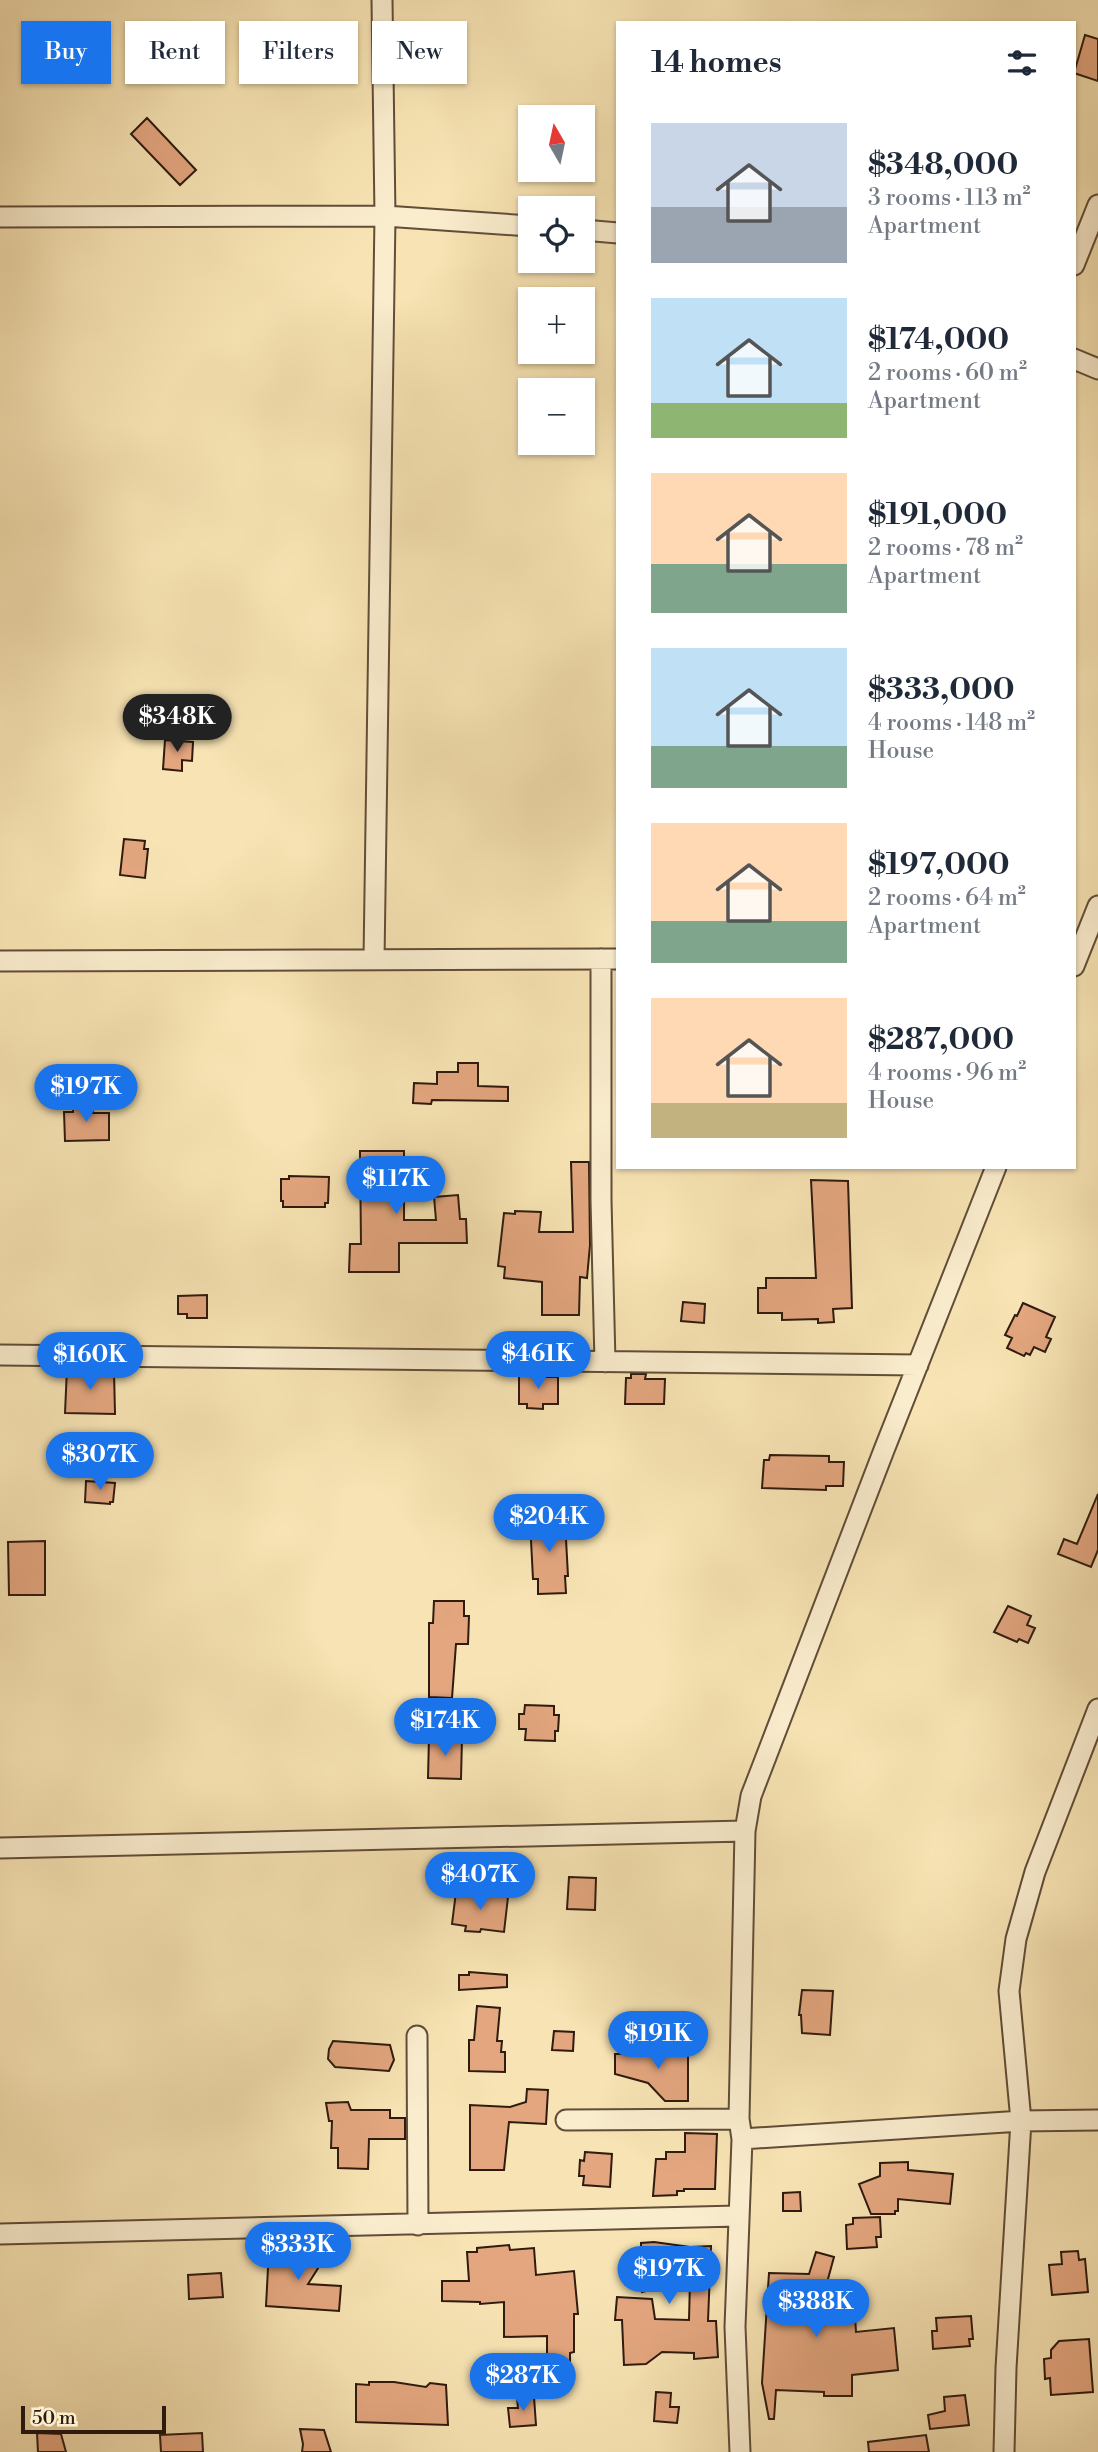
<!DOCTYPE html>
<meta charset="utf-8">
<style>
:root{--surface:#fff;--page:#f6f6f7;--text:#1f2937;--muted:#747a83;--accent:#1a73e8}
body{margin:0;font-family:"Libre Bodoni",serif;background:var(--page);color:var(--text);height:100vh;display:flex;flex-direction:column;font-size:26px;white-space:nowrap}
*{box-sizing:border-box;margin:0}
p{font-size:23px;color:var(--muted)}
.icon{flex:none;width:38px;height:38px;fill:none;stroke:currentColor;stroke-width:2;stroke-linecap:round;stroke-linejoin:round}
.map{position:relative;flex:1;overflow:hidden}
.panel{position:absolute;left:616px;top:21px;width:460px;height:1148px;display:flex;flex-direction:column;background:var(--surface);border-radius:0px;box-shadow:0 2px 5px #0004}
.panel>*{flex:none}
.guide{position:absolute;left:21px;top:21px;width:490px;height:63px;display:flex;gap:14px}
.needle{width:46px;rotate:351deg}
.fabs{position:absolute;left:518px;top:105px;display:grid;gap:14px}
.fabs a{display:grid;place-items:center;width:77px;height:77px;border-radius:0px;background:var(--surface);box-shadow:0 2px 5px #0004;font-size:35px}
.scale{position:absolute;left:21px;bottom:18px;width:145px;box-sizing:border-box;padding-left:7px;border:4px solid #2f1b0f;border-top:0;font-size:19px;line-height:24px;white-space:nowrap;color:#2f1b0f;-webkit-text-stroke:5px #faedce;paint-order:stroke}
.price{position:absolute;translate:-50% -60px;padding:0 16px;border-radius:24px;background:var(--accent);color:#fff;font-size:23px;line-height:46px;filter:drop-shadow(0 2px 4px #0008)}
.price::after{content:'';position:absolute;left:50%;top:42px;width:21px;height:16px;margin-left:-10px;background:inherit;clip-path:polygon(0 0,100% 0,50% 100%)}
.price.selected{background:#222;color:#fff}
ul{padding:0;list-style:none}
li{display:flex;align-items:center;gap:21px;height:175px;padding:0 35px}
li span{display:grid;place-items:center;flex:none;width:196px;height:140px;border-radius:0px;color:#555}
li>.icon{margin-inline-start:auto}
span .icon{width:84px;height:84px;fill:#fffc;stroke-width:1}
li b{font-size:30px}
h2{display:flex;justify-content:space-between;align-items:center;height:84px;padding:0 35px;font-size:30px}
.tag{padding:0 24px;border-radius:0px;background:var(--surface);box-shadow:0 2px 5px #0004;font-size:24px;line-height:63px}
.tag.selected{background:var(--accent);color:#fff}
.map>svg:first-child{display:block}
.building{fill:#e3a67f;stroke:#2f1b0f;stroke-width:2}
.lines{fill:none;stroke-linecap:round;stroke-linejoin:round}
.minor-casing{stroke:#614d38;stroke-width:23}
.minor{stroke:#faedce;stroke-width:19}
</style>
<div class="map">
<svg width="1098" height="2452" viewBox="0 0 1098 2452">
<rect width="100%" height="100%" fill="#f7e3b3"/>
<filter id="stains"><feTurbulence type="fractalNoise" baseFrequency=".00286" numOctaves="4"/><feColorMatrix values="0 0 0 0 .2 0 0 0 0 .09 0 0 0 0 .02 0 0 0 .5 -.17"/></filter>
<radialGradient id="worn" r=".72"><stop offset=".6" stop-color="#630" stop-opacity="0"/><stop offset="1" stop-color="#630" stop-opacity=".3"/></radialGradient>
<path class="building" d="M 1085,35 L 1098,39 L 1098,81 L 1074,73 Z
M 147,118 L 196,170 L 180,185 L 131,134 Z
M 165,740 L 193,742 L 192,761 L 182,760 L 182,771 L 163,769 Z
M 124,839 L 145,841 L 144,849 L 148,849 L 145,878 L 120,875 Z
M 458,1063 L 478,1063 L 478,1086 L 508,1087 L 508,1101 L 432,1100 L 431,1104 L 413,1103 L 414,1083 L 437,1084 L 437,1072 L 458,1072 Z
M 73,1103 L 93,1103 L 93,1113 L 109,1113 L 109,1140 L 65,1141 L 64,1112 L 73,1112 Z
M 360,1151 L 404,1151 L 404,1220 L 436,1220 L 434,1197 L 458,1195 L 460,1219 L 466,1219 L 467,1243 L 399,1243 L 399,1272 L 349,1272 L 350,1244 L 361,1244 Z
M 571,1162 L 589,1162 L 590,1245 L 587,1278 L 580,1277 L 579,1315 L 542,1315 L 542,1282 L 504,1278 L 505,1267 L 498,1266 L 504,1213 L 515,1214 L 515,1211 L 541,1212 L 539,1232 L 573,1232 Z
M 289,1176 L 329,1177 L 328,1203 L 325,1203 L 325,1207 L 283,1207 L 283,1201 L 281,1201 L 281,1179 L 289,1179 Z
M 811,1180 L 848,1181 L 852,1308 L 833,1309 L 834,1322 L 818,1323 L 818,1319 L 782,1320 L 782,1313 L 758,1313 L 758,1288 L 766,1288 L 766,1278 L 816,1278 Z
M 207,1295 L 207,1318 L 187,1318 L 187,1314 L 178,1314 L 178,1296 Z
M 683,1302 L 705,1304 L 704,1323 L 681,1321 Z
M 1023,1303 L 1055,1317 L 1046,1337 L 1051,1339 L 1045,1352 L 1034,1347 L 1030,1355 L 1026,1353 L 1024,1356 L 1007,1348 L 1012,1338 L 1005,1335 L 1015,1315 L 1017,1316 Z
M 67,1368 L 114,1371 L 115,1414 L 65,1413 Z
M 526,1373 L 542,1373 L 542,1377 L 558,1377 L 558,1404 L 543,1404 L 543,1409 L 527,1408 L 527,1404 L 519,1404 L 519,1376 L 526,1376 Z
M 631,1374 L 646,1374 L 645,1379 L 665,1379 L 664,1404 L 625,1404 L 626,1378 L 631,1378 Z
M 770,1455 L 829,1456 L 829,1462 L 844,1462 L 843,1486 L 826,1486 L 826,1490 L 762,1488 L 764,1460 L 769,1460 Z
M 86,1481 L 115,1483 L 113,1502 L 110,1502 L 110,1504 L 85,1502 Z
M 1098,1494 L 1098,1550 L 1091,1567 L 1058,1554 L 1064,1539 L 1077,1544 Z
M 560,1515 L 561,1521 L 565,1521 L 568,1576 L 565,1576 L 566,1593 L 538,1594 L 538,1579 L 533,1579 L 530,1521 L 536,1521 L 536,1516 Z
M 45,1541 L 45,1595 L 9,1595 L 8,1542 Z
M 434,1601 L 464,1601 L 464,1616 L 469,1616 L 468,1644 L 456,1644 L 452,1698 L 429,1697 L 429,1623 L 433,1623 Z
M 1008,1606 L 1031,1616 L 1027,1625 L 1035,1628 L 1028,1643 L 1019,1639 L 1017,1642 L 994,1632 Z
M 525,1705 L 554,1706 L 554,1715 L 559,1715 L 558,1731 L 555,1731 L 555,1741 L 525,1740 L 526,1729 L 519,1729 L 519,1714 L 524,1714 Z
M 429,1737 L 462,1738 L 461,1779 L 428,1778 Z
M 569,1877 L 596,1878 L 595,1910 L 567,1909 Z
M 456,1892 L 508,1897 L 504,1932 L 481,1929 L 480,1932 L 465,1931 L 466,1926 L 452,1924 Z
M 469,1972 L 507,1975 L 507,1987 L 459,1990 L 459,1975 L 469,1975 Z
M 802,1990 L 833,1991 L 830,2035 L 802,2033 L 801,2015 L 799,2015 Z
M 477,2006 L 500,2008 L 497,2041 L 502,2041 L 501,2052 L 505,2052 L 505,2072 L 469,2071 L 469,2040 L 474,2040 Z
M 554,2031 L 574,2032 L 573,2051 L 552,2050 Z
M 333,2041 L 390,2045 L 394,2060 L 389,2071 L 335,2067 L 328,2059 L 329,2049 Z
M 651,2049 L 688,2049 L 688,2101 L 665,2101 L 648,2083 L 615,2074 L 615,2054 L 651,2053 Z
M 527,2089 L 548,2090 L 546,2124 L 509,2122 L 504,2170 L 470,2170 L 470,2105 L 510,2107 L 526,2102 Z
M 348,2102 L 351,2110 L 390,2110 L 390,2118 L 405,2118 L 405,2139 L 369,2139 L 368,2169 L 338,2168 L 338,2148 L 331,2148 L 332,2121 L 329,2121 L 326,2103 Z
M 685,2133 L 717,2134 L 715,2189 L 684,2189 L 684,2191 L 677,2191 L 677,2195 L 653,2196 L 656,2159 L 666,2159 L 666,2152 L 685,2152 Z
M 585,2152 L 612,2154 L 610,2187 L 583,2185 L 584,2176 L 579,2176 L 580,2160 L 584,2161 Z
M 908,2162 L 908,2170 L 953,2174 L 950,2204 L 898,2199 L 898,2211 L 895,2211 L 895,2214 L 871,2214 L 859,2184 L 880,2176 L 880,2163 Z
M 800,2192 L 801,2211 L 783,2211 L 783,2193 Z
M 880,2217 L 881,2237 L 876,2237 L 877,2247 L 847,2249 L 846,2225 L 853,2224 L 853,2218 Z
M 654,2242 L 690,2247 L 711,2246 L 708,2321 L 716,2321 L 718,2357 L 694,2359 L 694,2353 L 662,2352 L 646,2364 L 624,2365 L 622,2320 L 615,2320 L 617,2297 L 652,2299 L 655,2319 L 689,2320 L 690,2281 L 642,2292 L 641,2243 Z
M 509,2245 L 510,2250 L 534,2248 L 536,2275 L 574,2271 L 578,2314 L 574,2314 L 574,2352 L 570,2353 L 570,2362 L 565,2362 L 566,2373 L 547,2375 L 547,2336 L 504,2337 L 504,2302 L 480,2304 L 480,2302 L 442,2301 L 442,2281 L 469,2281 L 467,2252 L 477,2252 L 477,2248 Z
M 269,2249 L 316,2250 L 320,2265 L 308,2284 L 341,2286 L 339,2311 L 266,2306 Z
M 1078,2251 L 1079,2260 L 1085,2259 L 1088,2292 L 1052,2295 L 1049,2265 L 1062,2264 L 1061,2252 Z
M 816,2252 L 834,2257 L 828,2279 L 828,2318 L 855,2316 L 856,2332 L 894,2328 L 898,2370 L 852,2375 L 852,2396 L 824,2396 L 824,2392 L 776,2390 L 774,2419 L 769,2419 L 762,2383 L 769,2273 L 809,2274 Z
M 221,2273 L 223,2297 L 189,2299 L 188,2275 Z
M 971,2316 L 973,2339 L 969,2339 L 970,2346 L 933,2349 L 932,2331 L 937,2331 L 936,2318 Z
M 1089,2339 L 1093,2392 L 1051,2395 L 1050,2378 L 1045,2379 L 1044,2359 L 1051,2358 L 1051,2350 L 1059,2341 Z
M 369,2382 L 394,2382 L 426,2387 L 430,2383 L 446,2385 L 448,2425 L 356,2422 L 356,2384 L 369,2385 Z
M 656,2392 L 671,2393 L 670,2407 L 679,2407 L 677,2423 L 654,2421 Z
M 965,2395 L 969,2425 L 930,2429 L 928,2415 L 945,2411 L 944,2397 Z
M 534,2397 L 536,2425 L 510,2427 L 508,2408 L 518,2408 L 517,2398 Z
M 300,2429 L 324,2430 L 331,2452 L 302,2452 L 303,2444 Z
M 37,2433 L 61,2434 L 66,2452 L 38,2452 Z
M 202,2433 L 203,2452 L 161,2452 L 160,2435 Z
M 926,2435 L 929,2452 L 869,2452 L 868,2442 Z"/>
<g class="lines">
<defs>
<path id="minor" d="M 0,217 L 385,216 L 530,226
M 583,230 L 618,233
M 1074,265 L 1098,205
M 1074,359 L 1098,369
M 601,959 L 601,1200 L 605,1362
M 374,960 L 385,216 L 382,0
M 0,961 L 618,959
M 1074,966 L 1098,906
M 0,1355 L 918,1365
M 0,1848 L 745,1831
M 417,2036 L 418,2225
M 566,2120 L 739,2119
M 742,2139 L 1021,2121 L 1098,2120
M 0,2234 L 738,2216
M 740,2452 L 735,2327 L 742,2139 L 739,2119 L 745,1831 L 751,1796 L 884,1450 L 996,1167
M 1004,2452 L 1006,2368 L 1021,2121 L 1009,1991 L 1016,1939 L 1035,1872 L 1098,1709"/>
</defs>
<use href="#minor" class="minor-casing"/>
<use href="#minor" class="minor"/>
</g>
<rect width="100%" height="100%" filter="url(#stains)"/>
<rect width="100%" height="100%" fill="url(#worn)"/>
</svg>
<div class="fabs">
<a><svg class="needle" viewBox="-14 -14 28 28"><path d="M0-13l5 13h-10z" fill="#e53935"/><path d="M0 13l5-13h-10z" fill="#747a83"/></svg></a>
<a><svg class="icon" aria-label="locate" viewBox="0 0 24 24"><circle cx="12" cy="12" r="6"/><path d="M12 2v4M12 18v4M2 12h4M18 12h4"/></svg></a>
<a>+</a>
<a>−</a>
</div>
<div class="scale">50 m</div>
<b class="price selected" style="left:177px;top:754px">$348K</b>
<b class="price" style="left:86px;top:1124px">$197K</b>
<b class="price" style="left:396px;top:1216px">$117K</b>
<b class="price" style="left:538px;top:1391px">$461K</b>
<b class="price" style="left:90px;top:1392px">$160K</b>
<b class="price" style="left:100px;top:1492px">$307K</b>
<b class="price" style="left:549px;top:1554px">$204K</b>
<b class="price" style="left:445px;top:1758px">$174K</b>
<b class="price" style="left:480px;top:1912px">$407K</b>
<b class="price" style="left:658px;top:2071px">$191K</b>
<b class="price" style="left:298px;top:2282px">$333K</b>
<b class="price" style="left:669px;top:2306px">$197K</b>
<b class="price" style="left:816px;top:2339px">$388K</b>
<b class="price" style="left:523px;top:2413px">$287K</b>
<div class="guide">
<a class="tag selected">Buy</a>
<a class="tag">Rent</a>
<a class="tag">Filters</a>
<a class="tag">New</a>
</div>
<section class="panel">
<h2>14 homes<svg class="icon" aria-label="filters" viewBox="0 0 24 24"><path d="M4 7h16M4 17h16"/><circle cx="9" cy="7" r="2"/><circle cx="15" cy="17" r="2"/></svg></h2>
<ul>
<li><span style="background:linear-gradient(#c9d6e8 60%,#9aa5b1 0)"><svg class="icon" aria-label="home" viewBox="0 0 24 24"><path d="M3 11l9-7 9 7M6 9v11h12V9"/></svg></span><div><b>$348,000</b><p>3 rooms · 113 m²</p><p>Apartment</p></div></li>
<li><span style="background:linear-gradient(#bfe0f5 75%,#8fb573 0)"><svg class="icon" aria-label="home" viewBox="0 0 24 24"><path d="M3 11l9-7 9 7M6 9v11h12V9"/></svg></span><div><b>$174,000</b><p>2 rooms · 60 m²</p><p>Apartment</p></div></li>
<li><span style="background:linear-gradient(#ffd9b3 65%,#7fa58c 0)"><svg class="icon" aria-label="home" viewBox="0 0 24 24"><path d="M3 11l9-7 9 7M6 9v11h12V9"/></svg></span><div><b>$191,000</b><p>2 rooms · 78 m²</p><p>Apartment</p></div></li>
<li><span style="background:linear-gradient(#bfe0f5 70%,#7fa58c 0)"><svg class="icon" aria-label="home" viewBox="0 0 24 24"><path d="M3 11l9-7 9 7M6 9v11h12V9"/></svg></span><div><b>$333,000</b><p>4 rooms · 148 m²</p><p>House</p></div></li>
<li><span style="background:linear-gradient(#ffd9b3 70%,#7fa58c 0)"><svg class="icon" aria-label="home" viewBox="0 0 24 24"><path d="M3 11l9-7 9 7M6 9v11h12V9"/></svg></span><div><b>$197,000</b><p>2 rooms · 64 m²</p><p>Apartment</p></div></li>
<li><span style="background:linear-gradient(#ffd9b3 75%,#c2b280 0)"><svg class="icon" aria-label="home" viewBox="0 0 24 24"><path d="M3 11l9-7 9 7M6 9v11h12V9"/></svg></span><div><b>$287,000</b><p>4 rooms · 96 m²</p><p>House</p></div></li>
</ul>
</section>
</div>
